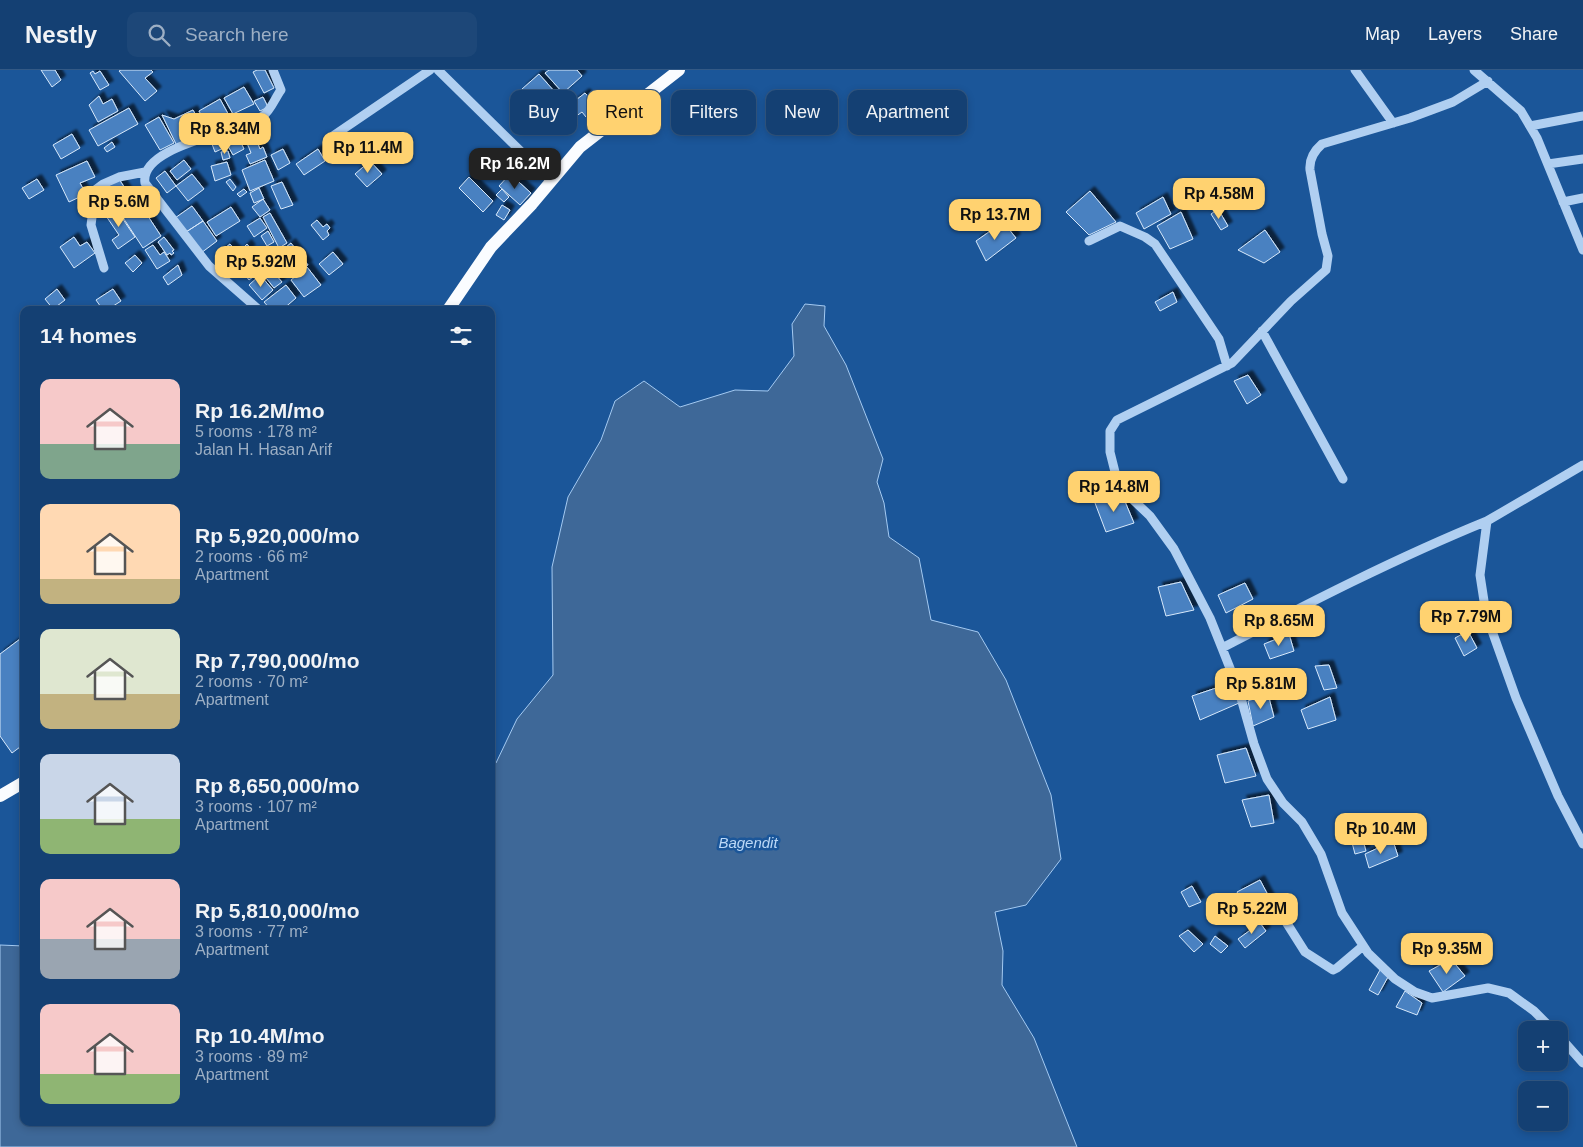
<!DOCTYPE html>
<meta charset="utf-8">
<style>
:root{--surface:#144073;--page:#1d4778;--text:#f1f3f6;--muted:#9dafc4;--line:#335985;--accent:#ffd270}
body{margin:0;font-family:Helvetica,sans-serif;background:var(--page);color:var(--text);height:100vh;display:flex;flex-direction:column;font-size:19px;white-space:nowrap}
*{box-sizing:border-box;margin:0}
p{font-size:16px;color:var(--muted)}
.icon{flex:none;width:28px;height:28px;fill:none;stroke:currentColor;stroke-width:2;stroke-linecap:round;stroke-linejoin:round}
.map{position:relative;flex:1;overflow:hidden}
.details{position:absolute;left:20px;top:236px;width:475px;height:820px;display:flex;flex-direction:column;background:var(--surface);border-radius:10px;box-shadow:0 2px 8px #0003,0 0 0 1px var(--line)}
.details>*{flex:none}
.hud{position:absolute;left:510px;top:20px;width:475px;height:45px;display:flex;gap:10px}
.controls{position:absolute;left:1518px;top:951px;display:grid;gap:10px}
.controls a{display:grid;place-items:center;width:50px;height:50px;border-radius:10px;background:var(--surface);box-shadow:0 2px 8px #0003,0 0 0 1px var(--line);font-size:25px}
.price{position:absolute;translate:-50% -42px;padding:0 11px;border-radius:10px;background:var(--accent);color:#111;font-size:16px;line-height:32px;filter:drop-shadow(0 1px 2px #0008)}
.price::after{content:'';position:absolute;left:50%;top:30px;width:15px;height:11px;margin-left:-8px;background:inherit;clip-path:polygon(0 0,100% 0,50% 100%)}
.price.selected{background:#222;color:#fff}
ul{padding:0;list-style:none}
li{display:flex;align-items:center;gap:15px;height:125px;padding:0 20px}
li span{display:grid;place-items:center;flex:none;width:140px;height:100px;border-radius:10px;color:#555}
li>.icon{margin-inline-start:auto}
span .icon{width:60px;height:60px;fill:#fffc;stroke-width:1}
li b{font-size:21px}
h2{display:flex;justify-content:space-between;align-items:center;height:60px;padding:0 20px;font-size:21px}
.chip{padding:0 18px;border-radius:10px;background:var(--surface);box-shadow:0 2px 8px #0003,0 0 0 1px var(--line);font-size:18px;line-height:45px}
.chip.selected{background:var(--accent);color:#111}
header{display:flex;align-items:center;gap:30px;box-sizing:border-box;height:70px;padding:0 25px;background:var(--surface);border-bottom:1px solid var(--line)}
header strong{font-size:24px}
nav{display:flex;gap:28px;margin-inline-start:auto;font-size:18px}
.search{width:350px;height:45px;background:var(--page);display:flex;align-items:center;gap:12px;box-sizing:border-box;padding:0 18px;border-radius:10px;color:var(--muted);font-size:19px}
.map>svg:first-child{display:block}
.water{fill:#3e6898;stroke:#a4caf2}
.building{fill:#4881c1;stroke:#d8e9fb;filter:url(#shadow)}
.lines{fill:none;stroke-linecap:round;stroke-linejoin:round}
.minor{stroke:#b0cff1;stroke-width:9}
.major{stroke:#fafcff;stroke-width:12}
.labels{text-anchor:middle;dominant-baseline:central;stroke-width:5;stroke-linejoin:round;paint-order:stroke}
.water-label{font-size:15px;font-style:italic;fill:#bdd9f7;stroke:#1b5699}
</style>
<header>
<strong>Nestly</strong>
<div class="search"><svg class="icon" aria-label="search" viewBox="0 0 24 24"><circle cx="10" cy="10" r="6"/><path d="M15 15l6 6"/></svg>Search here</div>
<nav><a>Map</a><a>Layers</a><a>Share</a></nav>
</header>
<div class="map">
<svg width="1583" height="1077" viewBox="0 0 1583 1077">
<defs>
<filter id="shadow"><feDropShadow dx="4.5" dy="-4.5" stdDeviation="1" flood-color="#0009"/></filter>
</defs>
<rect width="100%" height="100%" fill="#1b5699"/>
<path class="water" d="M 805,234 L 825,236 L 824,256 L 846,295 L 883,389 L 877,412 L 884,433 L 889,467 L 919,488 L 931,550 L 978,562 L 1006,610 L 1051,725 L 1061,789 L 1026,835 L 995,842 L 1003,881 L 1002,915 L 1034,968 L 1077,1077 L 0,1077 L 0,875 L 24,876 L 24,1052 L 491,1052 L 491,697 L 496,693 L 517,649 L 553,605 L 552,497 L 568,427 L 601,370 L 615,331 L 644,311 L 680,337 L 735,320 L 768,321 L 794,286 L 792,254 Z"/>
<path class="building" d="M 41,0 L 55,0 L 61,10 L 52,17 Z
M 121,0 L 151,0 L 153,2 L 145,8 L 157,21 L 145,31 L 119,1 Z
M 257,0 L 265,0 L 274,18 L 264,23 L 253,2 Z
M 549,0 L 577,0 L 582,6 L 563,23 L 545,3 Z
M 93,1 L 95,4 L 100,1 L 109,15 L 100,20 L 90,3 Z
M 539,4 L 555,22 L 538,38 L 522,19 Z
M 244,17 L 254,34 L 233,44 L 224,28 Z
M 585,23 L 598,37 L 586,47 L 582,42 L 575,47 L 567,37 Z
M 99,26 L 103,34 L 112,29 L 118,41 L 98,52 L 89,35 Z
M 263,27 L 268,37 L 260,41 L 254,31 Z
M 220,29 L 232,51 L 217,60 L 211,49 L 205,52 L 199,41 Z
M 129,38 L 138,54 L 98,76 L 89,60 Z
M 193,40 L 205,62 L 196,68 L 194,65 L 177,76 L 162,45 L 174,49 Z
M 159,47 L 174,73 L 160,80 L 145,55 Z
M 260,52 L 265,65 L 256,69 L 260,79 L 263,77 L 267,87 L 250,94 L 246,85 L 251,83 L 242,60 Z
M 236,62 L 244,79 L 233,85 L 228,76 L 215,82 L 212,74 Z
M 72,64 L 80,78 L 61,89 L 53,75 Z
M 112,72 L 115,77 L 107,82 L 104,78 Z
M 283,79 L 290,93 L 278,100 L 271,85 Z
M 318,79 L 325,91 L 304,105 L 296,94 Z
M 228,81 L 230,88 L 223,90 L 221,82 Z
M 184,90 L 191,99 L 177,110 L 170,101 Z
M 265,90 L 274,111 L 250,121 L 242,100 Z
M 87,91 L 95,107 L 80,113 L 86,124 L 69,132 L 56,105 Z
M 370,91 L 382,104 L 367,117 L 355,104 Z
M 227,92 L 231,105 L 215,111 L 211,96 Z
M 165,101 L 176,116 L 167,123 L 156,108 Z
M 192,104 L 204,119 L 188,131 L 176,116 Z
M 510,104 L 531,123 L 520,135 L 499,116 Z
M 469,107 L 493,131 L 483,142 L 459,118 Z
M 37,109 L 44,120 L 29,129 L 22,118 Z
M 119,109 L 132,129 L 118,138 L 105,118 Z
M 230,109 L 236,117 L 233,121 L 226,112 Z
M 282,112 L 293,135 L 281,139 L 271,116 Z
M 259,118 L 264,129 L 254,133 L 250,123 Z
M 244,119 L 247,122 L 240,127 L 237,124 Z
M 502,119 L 509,127 L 504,132 L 496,125 Z
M 1090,121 L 1116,152 L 1089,165 L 1066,142 Z
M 1163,127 L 1171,144 L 1144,159 L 1136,143 Z
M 263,129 L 270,140 L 260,147 L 252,137 Z
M 140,134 L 161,166 L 143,178 L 122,146 Z
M 502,135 L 510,140 L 504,150 L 496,145 Z
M 114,136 L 135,167 L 118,179 L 112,170 L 119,165 L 104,143 Z
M 192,136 L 203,151 L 186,162 L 175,148 Z
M 231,137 L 240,151 L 216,166 L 207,152 Z
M 1218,139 L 1228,156 L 1221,160 L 1211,144 Z
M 1181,142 L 1193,169 L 1170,179 L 1157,156 Z
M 270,143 L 287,173 L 279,178 L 263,147 Z
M 260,148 L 267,158 L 254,167 L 247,156 Z
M 317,150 L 323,157 L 327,154 L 330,158 L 327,161 L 329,165 L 323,170 L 311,155 Z
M 203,151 L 217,171 L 201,183 L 186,162 Z
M 1003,152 L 1016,168 L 986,191 L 976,171 Z
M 1265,160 L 1280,182 L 1264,193 L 1238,180 Z
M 268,161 L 274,172 L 267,176 L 261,166 Z
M 74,167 L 80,176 L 87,172 L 95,183 L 74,198 L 60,177 Z
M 164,167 L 174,180 L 172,181 L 174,183 L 171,185 L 170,183 L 167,185 L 158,172 Z
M 291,173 L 308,195 L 298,203 L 281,181 Z
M 230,174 L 240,185 L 226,197 L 216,185 Z
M 247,174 L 251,179 L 245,184 L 241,180 Z
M 153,175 L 160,185 L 164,182 L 170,191 L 157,199 L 145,180 Z
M 255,182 L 266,197 L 249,210 L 237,194 Z
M 333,182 L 343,194 L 329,205 L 319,194 Z
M 135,185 L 142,193 L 133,202 L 125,193 Z
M 178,195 L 182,205 L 168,215 L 163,207 Z
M 307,197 L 321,215 L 304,227 L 291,210 Z
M 270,198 L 282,212 L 274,218 L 263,204 Z
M 260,205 L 273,220 L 262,230 L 249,215 Z
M 286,215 L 296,228 L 282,240 L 271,240 L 264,232 Z
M 57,219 L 65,230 L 53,239 L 45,229 Z
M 113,219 L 121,231 L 107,240 L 103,240 L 96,230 Z
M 1173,222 L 1177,232 L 1160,241 L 1155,232 Z
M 1248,305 L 1261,325 L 1247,334 L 1234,311 Z
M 1121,422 L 1134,453 L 1106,462 L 1095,433 Z
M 1181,512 L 1194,540 L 1166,546 L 1158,517 Z
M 1245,513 L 1253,529 L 1226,543 L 1218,525 Z
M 1468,561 L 1477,578 L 1464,586 L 1455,568 Z
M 1289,564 L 1294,581 L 1270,589 L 1264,574 Z
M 24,566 L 24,674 L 12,683 L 0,666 L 0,584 Z
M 1329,595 L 1337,618 L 1324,620 L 1315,596 Z
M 1231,613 L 1239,633 L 1200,650 L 1192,626 Z
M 1268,624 L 1274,647 L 1253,656 L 1248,631 Z
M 1330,627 L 1336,650 L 1308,659 L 1301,640 Z
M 1246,678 L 1256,706 L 1225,713 L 1217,685 Z
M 1269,725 L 1274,753 L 1251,757 L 1242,730 Z
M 1360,760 L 1366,781 L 1355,784 L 1349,761 Z
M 1393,771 L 1398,786 L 1369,798 L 1365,784 Z
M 1260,810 L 1277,842 L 1254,852 L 1237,822 Z
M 1192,816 L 1201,832 L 1189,837 L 1181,822 Z
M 1260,853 L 1266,861 L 1245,878 L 1238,869 Z
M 1188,860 L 1203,874 L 1194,882 L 1179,866 Z
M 1215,866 L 1228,876 L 1221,883 L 1210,874 Z
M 1451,889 L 1465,906 L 1443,922 L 1429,901 Z
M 1380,900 L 1388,907 L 1378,925 L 1369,920 Z
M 1405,921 L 1422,933 L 1417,945 L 1396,937 Z"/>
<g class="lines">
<path class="minor" d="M 438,0 L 551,111
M 1355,0 L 1393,53
M 1474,0 L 1521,41 L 1537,68 L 1583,180
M 1488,11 L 1453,32 L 1410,48 L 1322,74 C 1314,81 1309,89 1310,100 L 1322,164 L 1328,186 L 1326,200 L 1291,231 L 1232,293 L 1117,350 L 1110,361 L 1110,382 L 1116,406 L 1128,425 L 1150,446 L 1174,479 L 1210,548 L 1222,578 L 1239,621 L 1254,674 L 1267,709 L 1283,733 L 1302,752 L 1321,784 L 1342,843 L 1368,883 L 1395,909 L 1415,922 L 1432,928 L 1488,918 L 1509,923 L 1534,941 L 1553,960
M 1530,56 L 1583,46
M 330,68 L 430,0
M 1548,94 L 1583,89
M 1563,132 L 1583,128
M 1089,171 L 1120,156 L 1145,167 L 1155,174 L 1219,269 L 1227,296
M 104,198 L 91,155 L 93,140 L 92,129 L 95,120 L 103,114 L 119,107 L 145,102
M 259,240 L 209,196 L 145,113 C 139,75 238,63 263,46 C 271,40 275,28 281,20 L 273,0
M 1262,261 L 1343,409
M 1583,395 L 1487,451 L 1480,505 L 1486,544 L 1516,628 L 1558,726 L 1583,774
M 1222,578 C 1309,533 1396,488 1487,451
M 1281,844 L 1305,882 L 1333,900 L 1337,898 L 1363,876
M 1559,966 L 1583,993"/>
<path class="major" d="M 448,240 L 491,177 L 532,134 L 580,77 L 679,0
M 0,726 L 24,712"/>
</g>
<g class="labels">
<g class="water-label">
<text x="748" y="772">Bagendit</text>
</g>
</g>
</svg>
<div class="controls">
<a>+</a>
<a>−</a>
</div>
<b class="price" style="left:225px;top:85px">Rp 8.34M</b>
<b class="price" style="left:368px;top:104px">Rp 11.4M</b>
<b class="price selected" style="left:515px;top:120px">Rp 16.2M</b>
<b class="price" style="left:1219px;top:150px">Rp 4.58M</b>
<b class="price" style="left:119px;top:158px">Rp 5.6M</b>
<b class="price" style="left:995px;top:171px">Rp 13.7M</b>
<b class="price" style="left:261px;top:218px">Rp 5.92M</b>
<b class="price" style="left:1114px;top:443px">Rp 14.8M</b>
<b class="price" style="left:1466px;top:573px">Rp 7.79M</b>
<b class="price" style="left:1279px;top:577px">Rp 8.65M</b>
<b class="price" style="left:1261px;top:640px">Rp 5.81M</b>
<b class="price" style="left:1381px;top:785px">Rp 10.4M</b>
<b class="price" style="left:1252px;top:865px">Rp 5.22M</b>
<b class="price" style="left:1447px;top:905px">Rp 9.35M</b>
<div class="hud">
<a class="chip">Buy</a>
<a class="chip selected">Rent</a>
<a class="chip">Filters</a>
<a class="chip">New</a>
<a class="chip">Apartment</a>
</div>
<section class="details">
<h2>14 homes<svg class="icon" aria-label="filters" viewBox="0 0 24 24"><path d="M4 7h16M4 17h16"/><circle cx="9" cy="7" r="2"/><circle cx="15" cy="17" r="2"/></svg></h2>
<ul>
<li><span style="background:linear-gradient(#f6c9c9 65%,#7fa58c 0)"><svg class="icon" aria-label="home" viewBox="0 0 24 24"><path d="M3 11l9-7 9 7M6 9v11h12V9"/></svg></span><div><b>Rp 16.2M/mo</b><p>5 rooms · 178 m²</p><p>Jalan H. Hasan Arif</p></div></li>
<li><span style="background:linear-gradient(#ffd9b3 75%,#c2b280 0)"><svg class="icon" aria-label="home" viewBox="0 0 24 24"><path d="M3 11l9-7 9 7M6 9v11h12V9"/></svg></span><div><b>Rp 5,920,000/mo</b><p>2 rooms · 66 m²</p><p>Apartment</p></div></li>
<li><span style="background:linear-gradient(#dfe7d0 65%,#c2b280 0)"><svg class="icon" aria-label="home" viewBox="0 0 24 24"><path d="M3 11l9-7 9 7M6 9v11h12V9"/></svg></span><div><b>Rp 7,790,000/mo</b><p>2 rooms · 70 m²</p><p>Apartment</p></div></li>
<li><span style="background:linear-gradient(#c9d6e8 65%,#8fb573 0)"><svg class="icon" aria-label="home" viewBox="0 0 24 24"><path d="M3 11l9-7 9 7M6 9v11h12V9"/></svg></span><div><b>Rp 8,650,000/mo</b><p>3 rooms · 107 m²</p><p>Apartment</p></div></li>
<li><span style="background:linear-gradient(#f6c9c9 60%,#9aa5b1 0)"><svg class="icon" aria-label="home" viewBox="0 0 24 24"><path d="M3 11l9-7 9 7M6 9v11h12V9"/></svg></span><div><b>Rp 5,810,000/mo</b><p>3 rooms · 77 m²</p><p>Apartment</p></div></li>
<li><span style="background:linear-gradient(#f6c9c9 70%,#8fb573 0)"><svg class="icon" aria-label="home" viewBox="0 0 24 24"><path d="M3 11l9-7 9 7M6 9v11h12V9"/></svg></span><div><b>Rp 10.4M/mo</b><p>3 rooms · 89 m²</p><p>Apartment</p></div></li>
</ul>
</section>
</div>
